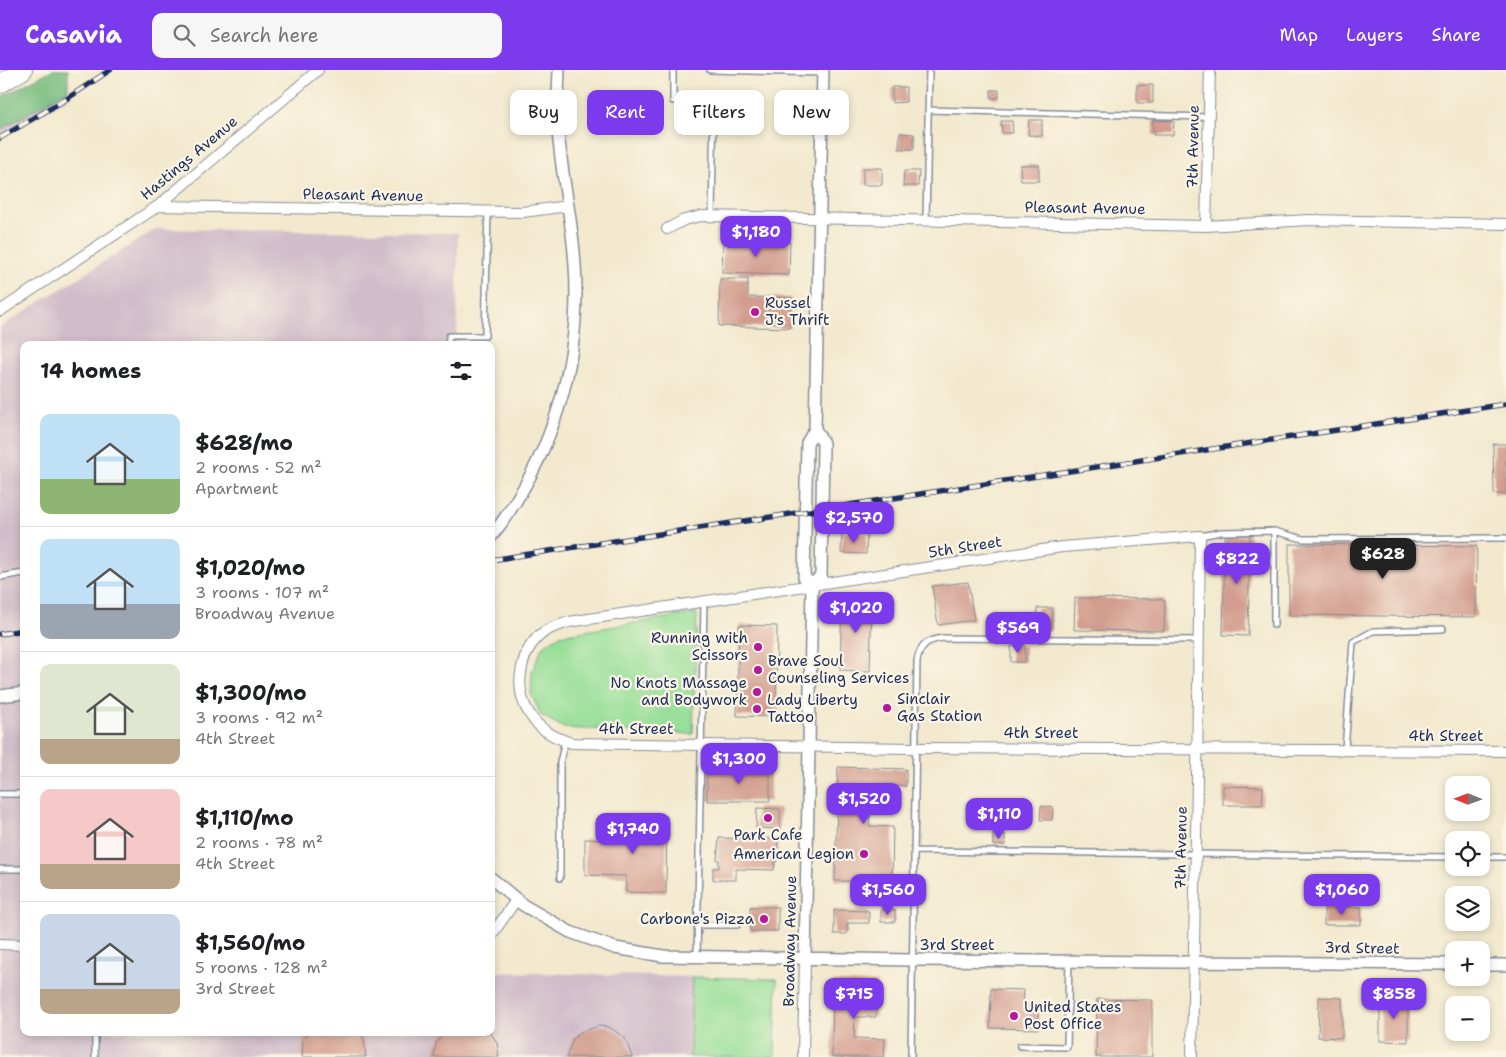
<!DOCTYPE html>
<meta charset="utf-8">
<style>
:root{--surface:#fff;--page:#f6f6f6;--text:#202124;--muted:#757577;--line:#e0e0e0;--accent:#7c3aed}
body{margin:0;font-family:"Shantell Sans",sans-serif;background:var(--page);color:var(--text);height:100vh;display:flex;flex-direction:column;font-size:19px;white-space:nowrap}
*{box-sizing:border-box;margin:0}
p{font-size:16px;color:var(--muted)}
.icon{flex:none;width:28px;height:28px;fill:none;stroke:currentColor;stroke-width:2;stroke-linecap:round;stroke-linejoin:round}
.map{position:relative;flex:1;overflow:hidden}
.drawer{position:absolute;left:20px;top:271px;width:475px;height:695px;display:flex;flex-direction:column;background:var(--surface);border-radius:10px;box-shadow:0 2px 8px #0003}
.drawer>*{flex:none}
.banner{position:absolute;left:510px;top:20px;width:475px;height:45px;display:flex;gap:10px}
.needle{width:32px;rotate:271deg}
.buttons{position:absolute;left:1445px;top:706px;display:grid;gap:10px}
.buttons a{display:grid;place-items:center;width:45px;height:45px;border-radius:10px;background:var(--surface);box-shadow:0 2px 8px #0003;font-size:25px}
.price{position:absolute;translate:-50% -42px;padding:0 11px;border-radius:10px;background:var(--accent);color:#fff;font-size:16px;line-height:32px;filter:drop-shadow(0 1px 2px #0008)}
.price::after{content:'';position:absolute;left:50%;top:30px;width:15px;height:11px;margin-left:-8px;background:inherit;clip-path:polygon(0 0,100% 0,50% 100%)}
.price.on{background:#222;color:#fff}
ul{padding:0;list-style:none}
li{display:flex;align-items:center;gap:15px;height:125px;padding:0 20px}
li+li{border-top:1px solid var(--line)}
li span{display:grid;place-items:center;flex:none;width:140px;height:100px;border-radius:10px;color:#555}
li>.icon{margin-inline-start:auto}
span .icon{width:60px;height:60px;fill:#fffc;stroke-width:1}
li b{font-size:21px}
h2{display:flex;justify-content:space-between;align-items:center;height:60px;padding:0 20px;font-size:21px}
.pill{padding:0 18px;border-radius:10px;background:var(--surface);box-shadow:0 2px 8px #0003;font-size:18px;line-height:45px}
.pill.on{background:var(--accent);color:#fff}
header{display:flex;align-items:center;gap:30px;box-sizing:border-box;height:70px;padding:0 25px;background:var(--accent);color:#fff}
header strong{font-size:24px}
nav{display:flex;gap:28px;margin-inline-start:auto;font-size:18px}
.search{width:350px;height:45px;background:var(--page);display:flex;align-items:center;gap:12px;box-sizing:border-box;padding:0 18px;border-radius:10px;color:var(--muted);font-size:19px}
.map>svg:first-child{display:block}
.industrial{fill:#d1bdca}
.green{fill:#98df99;stroke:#5a877c}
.forest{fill:#7abe81;stroke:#4a7670}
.building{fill:#d29d8e}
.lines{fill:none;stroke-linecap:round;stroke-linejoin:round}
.service-casing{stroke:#868c96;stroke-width:8}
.minor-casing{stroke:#868c96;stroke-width:12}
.tertiary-casing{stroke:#868c96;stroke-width:14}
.motorway-casing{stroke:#868c96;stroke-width:20}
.service{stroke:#fff;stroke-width:5}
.minor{stroke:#fff;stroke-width:10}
.tertiary{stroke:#fff;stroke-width:11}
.motorway{stroke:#fff;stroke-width:18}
.rail-casing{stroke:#1b2f5e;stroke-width:5.5}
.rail{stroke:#fcf5e5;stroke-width:4;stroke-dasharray:11;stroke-linecap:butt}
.poi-dot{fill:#b5179e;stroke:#fcf5e5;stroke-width:2}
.labels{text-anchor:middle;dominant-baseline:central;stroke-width:4.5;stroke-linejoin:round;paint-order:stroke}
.street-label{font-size:15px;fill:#1b2f5e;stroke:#fcf5e5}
.poi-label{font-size:15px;fill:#1b2f5e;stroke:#fcf5e5;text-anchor:start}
</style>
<header>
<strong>Casavia</strong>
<div class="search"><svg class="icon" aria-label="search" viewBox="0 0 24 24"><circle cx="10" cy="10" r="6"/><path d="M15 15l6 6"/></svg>Search here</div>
<nav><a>Map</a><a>Layers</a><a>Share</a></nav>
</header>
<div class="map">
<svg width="1506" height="987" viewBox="0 0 1506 987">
<rect width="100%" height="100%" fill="#fcf5e5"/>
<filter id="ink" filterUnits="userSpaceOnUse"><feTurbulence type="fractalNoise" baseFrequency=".02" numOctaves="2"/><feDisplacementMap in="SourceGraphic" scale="10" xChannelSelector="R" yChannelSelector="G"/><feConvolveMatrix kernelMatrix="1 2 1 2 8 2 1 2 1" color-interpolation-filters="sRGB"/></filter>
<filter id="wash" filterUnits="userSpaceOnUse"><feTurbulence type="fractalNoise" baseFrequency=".0096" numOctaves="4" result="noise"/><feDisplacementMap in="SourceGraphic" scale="20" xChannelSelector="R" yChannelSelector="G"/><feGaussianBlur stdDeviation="1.12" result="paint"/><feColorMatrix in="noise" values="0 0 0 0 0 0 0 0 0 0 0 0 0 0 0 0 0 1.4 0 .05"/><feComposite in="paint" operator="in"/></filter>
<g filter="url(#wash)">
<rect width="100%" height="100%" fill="#f2e9ce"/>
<path class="industrial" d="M 68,20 L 68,28 L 0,68 L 0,60 Z
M 156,159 L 458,163 L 457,275 L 24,275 L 24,962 L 491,962 L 491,902 L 692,907 L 690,987 L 0,987 L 0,257 Z"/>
<path class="green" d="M 697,543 L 693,664 L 564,658 L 541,645 L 531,624 L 532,602 L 542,577 L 560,565 Z
M 692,907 L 777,909 L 775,987 L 690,987 Z"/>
<path class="forest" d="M 52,0 L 68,0 L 68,20 L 0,60 L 0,28 Z"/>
<g id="blocks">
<path class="building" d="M 1137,15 L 1153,15 L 1153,33 L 1137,33 Z
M 892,17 L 906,17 L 906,32 L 892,33 Z
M 991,20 L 999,20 L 999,28 L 991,28 Z
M 1029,50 L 1042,50 L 1042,66 L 1028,65 Z
M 1153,50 L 1174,51 L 1173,65 L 1153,65 Z
M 1001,51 L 1012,51 L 1013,63 L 1002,63 Z
M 900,63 L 914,64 L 914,79 L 899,79 Z
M 1020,95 L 1039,95 L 1039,111 L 1021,111 Z
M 863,98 L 882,98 L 882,115 L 863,115 Z
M 904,101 L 919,101 L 918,116 L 903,116 Z
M 723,170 L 790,172 L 789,205 L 722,203 Z
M 720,209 L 748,209 L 748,227 L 791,228 L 790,258 L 719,256 Z
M 1493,374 L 1506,374 L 1506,424 L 1494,424 Z
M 842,463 L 867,464 L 866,484 L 841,483 Z
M 1225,465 L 1250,465 L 1248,566 L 1223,565 Z
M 1289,474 L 1477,476 L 1476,547 L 1289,545 Z
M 968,512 L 974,550 L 938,555 L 932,516 Z
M 842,527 L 872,528 L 870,601 L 840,600 Z
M 1075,528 L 1161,529 L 1165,531 L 1164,561 L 1074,560 Z
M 1037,538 L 1052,538 L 1052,560 L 1037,560 Z
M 739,555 L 777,556 L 776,647 L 737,646 Z
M 1011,576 L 1025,576 L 1025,592 L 1011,592 Z
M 838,697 L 906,699 L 906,716 L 885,715 L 884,744 L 870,744 L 869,756 L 893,757 L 892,812 L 835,811 Z
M 770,698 L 770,731 L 707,731 L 707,699 Z
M 1223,716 L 1263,717 L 1262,735 L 1223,735 Z
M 1041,736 L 1053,737 L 1052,750 L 1040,750 Z
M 757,738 L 780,739 L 780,759 L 756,758 Z
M 628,745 L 667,746 L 666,823 L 626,822 L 626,806 L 585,805 L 585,769 L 628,770 Z
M 993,764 L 1005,764 L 1005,775 L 993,775 Z
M 719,768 L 775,769 L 778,771 L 777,792 L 775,792 L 774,800 L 736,799 L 736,810 L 713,810 L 713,798 L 719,798 L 719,790 L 717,790 Z
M 1324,836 L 1361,837 L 1361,855 L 1324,855 Z
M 750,837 L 778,837 L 778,861 L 750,861 Z
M 834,840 L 869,841 L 869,853 L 847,853 L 847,864 L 834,864 Z
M 881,840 L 895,840 L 895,852 L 881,852 Z
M 833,912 L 877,913 L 876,947 L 855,947 L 854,968 L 885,969 L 884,987 L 832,987 Z
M 991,919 L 1024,920 L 1023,934 L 1038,934 L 1038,959 L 990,958 Z
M 1319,927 L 1342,928 L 1342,968 L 1318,967 Z
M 1380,927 L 1408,928 L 1408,972 L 1380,971 Z
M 1097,929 L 1152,930 L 1152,987 L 1096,987 Z
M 599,956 L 609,957 L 625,968 L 632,987 L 566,987 L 573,969 L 580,962 Z
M 308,962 L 360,962 L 364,970 L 366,987 L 302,987 L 303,971 Z
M 444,962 L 490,962 L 497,973 L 499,987 L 434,987 L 436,974 Z"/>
</g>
</g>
<g filter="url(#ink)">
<use href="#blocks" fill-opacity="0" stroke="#868c96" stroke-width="1"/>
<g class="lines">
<defs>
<path id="service" d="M 673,0 L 673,31 L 714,31 L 712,146
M 710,0 L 822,3
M 928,40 L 1209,47
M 926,151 L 929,0
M 448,275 L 449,266 L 485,266 L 488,142
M 1274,461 L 1303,469 L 1506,468
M 1200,466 L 1221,462 L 1274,461 L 1274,555
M 0,507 L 24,503
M 1345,680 L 1353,572 L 1373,561 L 1443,559
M 0,724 L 24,724
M 914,781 L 1454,787
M 1481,787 L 1506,787
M 0,799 L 24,799
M 560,808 L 560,692 L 565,671
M 698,855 L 737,855
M 697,887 L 704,531
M 1020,976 L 1067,977 L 1069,891
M 95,987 L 95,962
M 911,987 L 917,591 C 920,575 927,570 943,568 L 1199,570"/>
<path id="minor" d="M 158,136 L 523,142 L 568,136
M 1206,156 L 1210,0
M 667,159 L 684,150 L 701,146 L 1206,156 L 1309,150 L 1506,154
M 0,241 L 158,136 L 318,0
M 491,866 L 516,830
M 0,874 L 24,875
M 803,987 L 805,889
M 1192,987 C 1196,813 1198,640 1200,466 L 1062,477 L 569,552 C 561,555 551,557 544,562 C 520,579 513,618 529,643 C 538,659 555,668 572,673 L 915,678 L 1506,681"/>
<path id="tertiary" d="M 491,467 C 551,389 582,294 575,195 C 573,157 564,118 560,79 C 556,53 558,26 559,0
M 812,515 L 804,507 L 807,373 L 815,359 L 823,0
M 0,626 L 24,623
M 491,808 L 523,835 L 570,862 L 615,878 L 663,886 L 913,890 L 1454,894
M 805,889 L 812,515 L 821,506 L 823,373 L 815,359
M 1481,895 L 1506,895"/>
<path id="motorway" d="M 0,14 L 23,0"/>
</defs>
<use href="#service" class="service-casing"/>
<use href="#minor" class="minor-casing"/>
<use href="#tertiary" class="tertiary-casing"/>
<use href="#motorway" class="motorway-casing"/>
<use href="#service" class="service"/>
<use href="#minor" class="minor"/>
<use href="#tertiary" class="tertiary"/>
<use href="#motorway" class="motorway"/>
<defs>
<path id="rail" d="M 0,68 L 68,28 L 110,0
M 491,490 L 1506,334
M 0,564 L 24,560"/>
</defs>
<use href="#rail" class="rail-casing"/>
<use href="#rail" class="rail"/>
</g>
</g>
<g class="poi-dot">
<circle cx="755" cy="242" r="5"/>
<circle cx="758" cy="577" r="5"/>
<circle cx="758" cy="600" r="5"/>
<circle cx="757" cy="622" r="5"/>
<circle cx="887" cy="638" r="5"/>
<circle cx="757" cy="639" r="5"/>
<circle cx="768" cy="748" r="5"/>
<circle cx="864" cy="784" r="5"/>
<circle cx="764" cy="849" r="5"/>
<circle cx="1014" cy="946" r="5"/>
</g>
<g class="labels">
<g class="street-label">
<text transform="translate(1193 77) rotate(-89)">7th Avenue</text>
<text transform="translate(189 88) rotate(-40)">Hastings Avenue</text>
<text transform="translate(363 125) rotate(1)">Pleasant Avenue</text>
<text transform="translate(1085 138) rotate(1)">Pleasant Avenue</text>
<text transform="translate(965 477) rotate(-9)">5th Street</text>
<text x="636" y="659">4th Street</text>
<text x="1041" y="663">4th Street</text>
<text x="1446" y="666">4th Street</text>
<text transform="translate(1181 778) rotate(-89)">7th Avenue</text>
<text transform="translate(790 871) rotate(-89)">Broadway Avenue</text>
<text x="957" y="875">3rd Street</text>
<text transform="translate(1362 878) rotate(1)">3rd Street</text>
</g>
<g class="poi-label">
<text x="765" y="233">Russel<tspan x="765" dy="17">J's Thrift</tspan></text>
<text x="748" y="568" text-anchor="end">Running with<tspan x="748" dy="17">Scissors</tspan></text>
<text x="768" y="591">Brave Soul<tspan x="768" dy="17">Counseling Services</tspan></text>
<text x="747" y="613" text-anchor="end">No Knots Massage<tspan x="747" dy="17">and Bodywork</tspan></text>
<text x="897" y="629">Sinclair<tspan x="897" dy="17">Gas Station</tspan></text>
<text x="767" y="630">Lady Liberty<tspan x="767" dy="17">Tattoo</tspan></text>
<text x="768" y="765" text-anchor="middle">Park Cafe</text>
<text x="854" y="784" text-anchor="end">American Legion</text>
<text x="754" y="849" text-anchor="end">Carbone's Pizza</text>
<text x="1024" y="937">United States<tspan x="1024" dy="17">Post Office</tspan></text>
</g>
</g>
</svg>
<div class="buttons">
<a><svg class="needle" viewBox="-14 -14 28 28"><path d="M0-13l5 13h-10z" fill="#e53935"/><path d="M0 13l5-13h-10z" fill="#757577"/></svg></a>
<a><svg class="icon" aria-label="locate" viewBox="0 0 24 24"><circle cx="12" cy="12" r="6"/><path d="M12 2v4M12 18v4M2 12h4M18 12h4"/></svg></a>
<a><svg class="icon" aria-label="layers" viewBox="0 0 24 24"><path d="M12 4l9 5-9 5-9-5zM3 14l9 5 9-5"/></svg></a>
<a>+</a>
<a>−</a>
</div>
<b class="price" style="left:756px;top:188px">$1,180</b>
<b class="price" style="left:854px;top:474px">$2,570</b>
<b class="price on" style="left:1383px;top:510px">$628</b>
<b class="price" style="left:1237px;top:515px">$822</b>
<b class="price" style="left:856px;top:564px">$1,020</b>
<b class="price" style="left:1018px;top:584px">$569</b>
<b class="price" style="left:739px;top:715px">$1,300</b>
<b class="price" style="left:864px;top:755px">$1,520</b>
<b class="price" style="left:999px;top:770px">$1,110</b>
<b class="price" style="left:633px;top:785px">$1,740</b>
<b class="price" style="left:888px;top:846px">$1,560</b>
<b class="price" style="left:1342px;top:846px">$1,060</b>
<b class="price" style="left:854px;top:950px">$715</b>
<b class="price" style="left:1394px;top:950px">$858</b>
<div class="banner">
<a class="pill">Buy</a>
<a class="pill on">Rent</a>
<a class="pill">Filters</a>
<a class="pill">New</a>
</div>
<section class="drawer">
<h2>14 homes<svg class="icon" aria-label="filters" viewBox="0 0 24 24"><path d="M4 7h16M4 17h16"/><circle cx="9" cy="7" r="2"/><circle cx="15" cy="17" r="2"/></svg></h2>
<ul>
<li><span style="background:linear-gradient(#bfe0f5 65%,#8fb573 0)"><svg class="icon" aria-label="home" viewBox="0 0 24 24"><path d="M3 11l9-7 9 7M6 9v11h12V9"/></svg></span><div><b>$628/mo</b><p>2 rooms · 52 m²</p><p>Apartment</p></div></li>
<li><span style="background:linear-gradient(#bfe0f5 65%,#9aa5b1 0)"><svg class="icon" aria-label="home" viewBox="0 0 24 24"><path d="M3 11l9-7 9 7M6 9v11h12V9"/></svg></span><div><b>$1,020/mo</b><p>3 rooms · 107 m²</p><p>Broadway Avenue</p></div></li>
<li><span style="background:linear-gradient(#dfe7d0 75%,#b9a48a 0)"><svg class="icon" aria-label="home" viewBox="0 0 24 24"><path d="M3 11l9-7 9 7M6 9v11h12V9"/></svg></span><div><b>$1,300/mo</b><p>3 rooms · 92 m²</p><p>4th Street</p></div></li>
<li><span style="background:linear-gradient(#f6c9c9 75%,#b9a48a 0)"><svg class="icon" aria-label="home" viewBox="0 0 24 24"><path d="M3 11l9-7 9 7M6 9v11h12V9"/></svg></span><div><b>$1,110/mo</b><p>2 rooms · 78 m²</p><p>4th Street</p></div></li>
<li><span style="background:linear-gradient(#c9d6e8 75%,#b9a48a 0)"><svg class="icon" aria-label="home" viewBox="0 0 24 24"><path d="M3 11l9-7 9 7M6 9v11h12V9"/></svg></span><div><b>$1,560/mo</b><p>5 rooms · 128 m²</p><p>3rd Street</p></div></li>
</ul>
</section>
</div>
